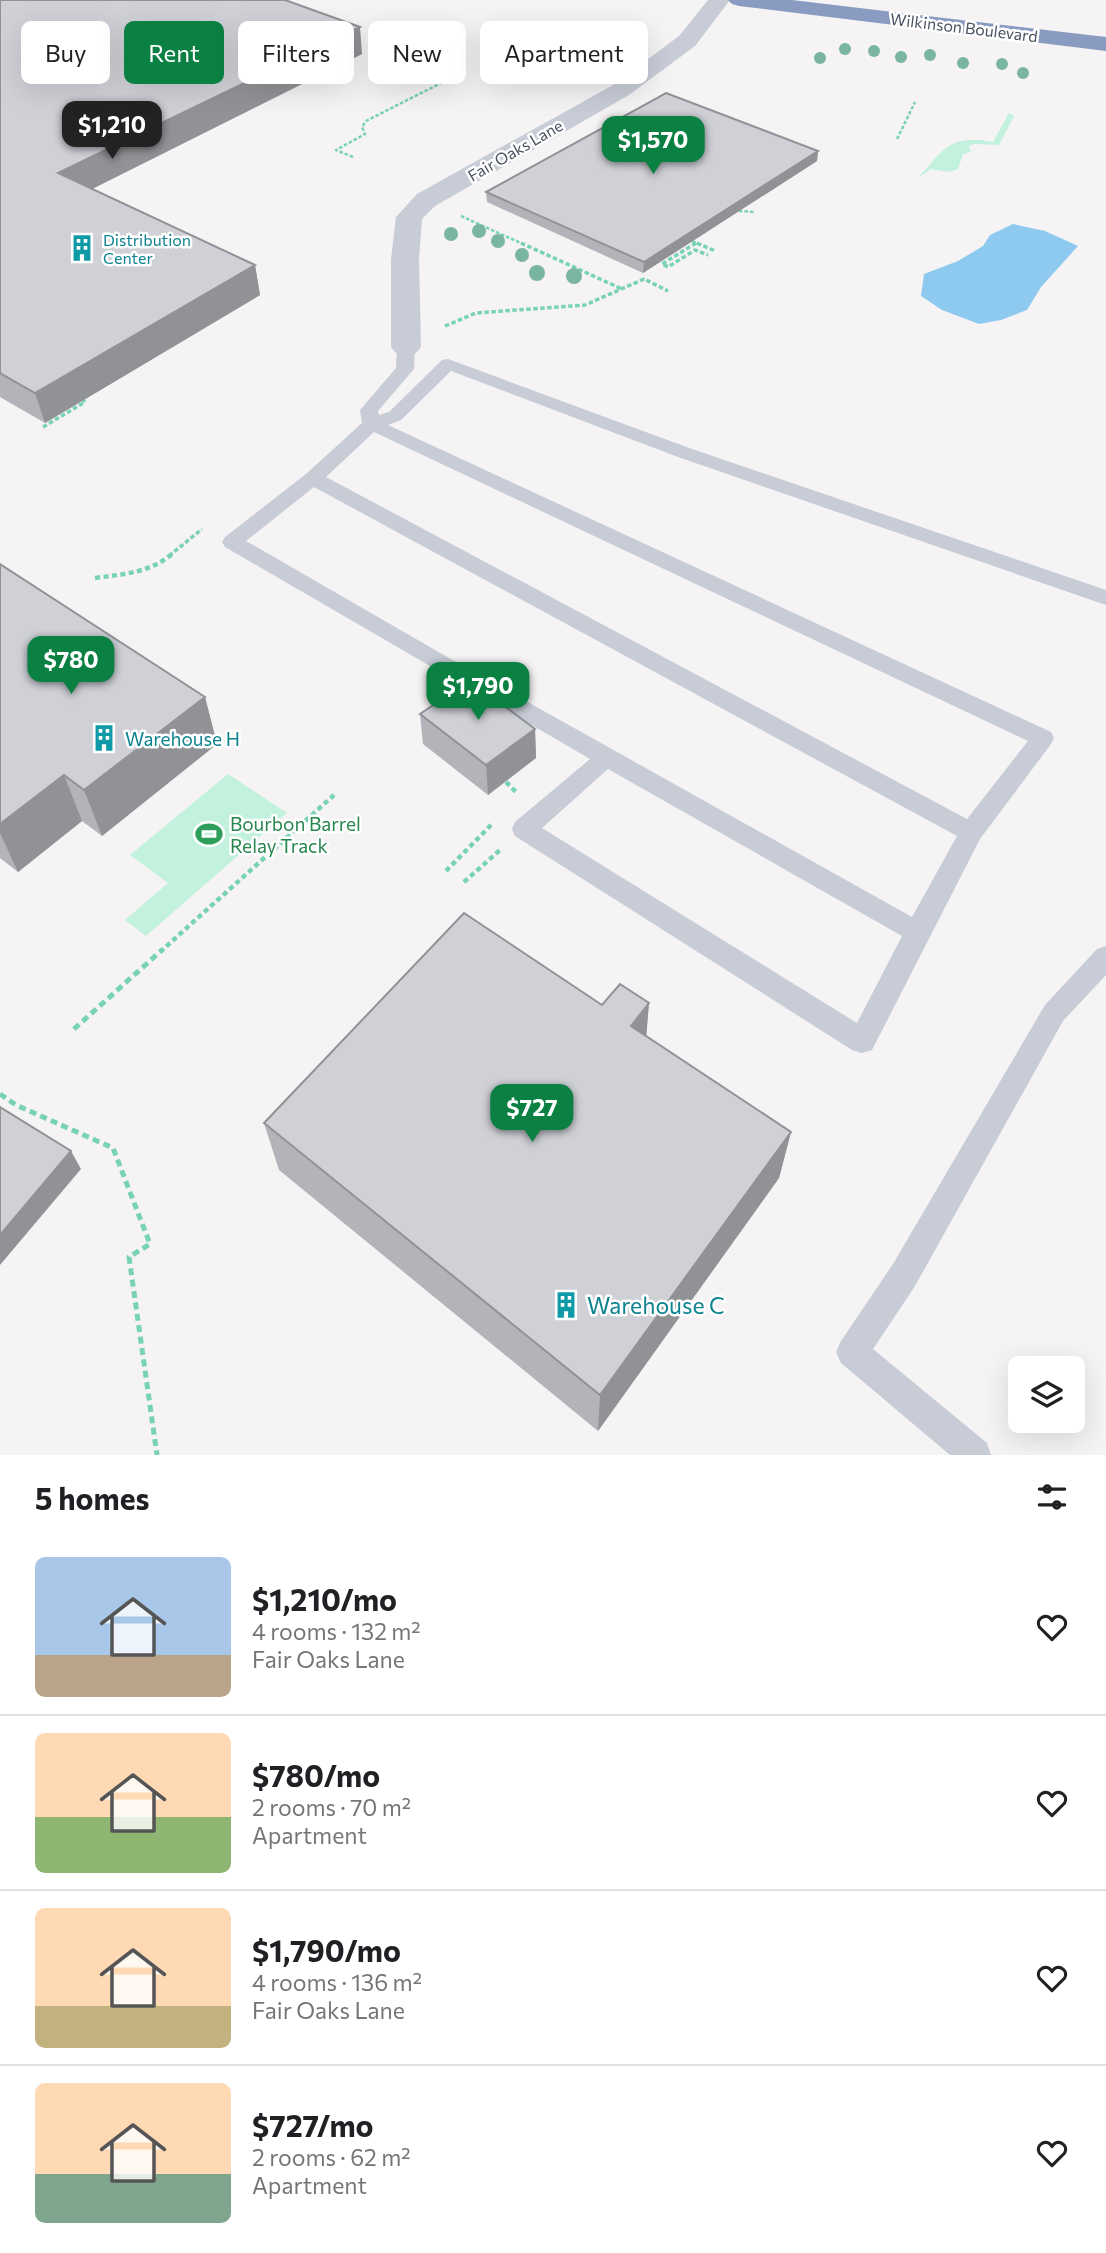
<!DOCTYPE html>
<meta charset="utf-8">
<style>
:root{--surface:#fff;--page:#f6f6f6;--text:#202124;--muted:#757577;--line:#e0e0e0;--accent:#0b8043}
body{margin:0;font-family:Commissioner,sans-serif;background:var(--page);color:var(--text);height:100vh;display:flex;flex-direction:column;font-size:26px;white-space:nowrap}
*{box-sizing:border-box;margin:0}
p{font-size:23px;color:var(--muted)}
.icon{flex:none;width:38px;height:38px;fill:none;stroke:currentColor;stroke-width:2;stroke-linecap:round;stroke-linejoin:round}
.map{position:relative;height:1455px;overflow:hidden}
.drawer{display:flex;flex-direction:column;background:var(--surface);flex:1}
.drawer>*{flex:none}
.top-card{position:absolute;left:21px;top:21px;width:700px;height:63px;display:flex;gap:14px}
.controls{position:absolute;left:1008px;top:1356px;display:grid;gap:14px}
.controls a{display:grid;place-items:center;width:77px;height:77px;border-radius:10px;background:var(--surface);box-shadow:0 7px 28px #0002;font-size:35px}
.price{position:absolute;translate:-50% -60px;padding:0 16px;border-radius:14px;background:var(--accent);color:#fff;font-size:23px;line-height:46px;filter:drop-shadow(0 2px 4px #0008)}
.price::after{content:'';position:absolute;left:50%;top:42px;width:21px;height:16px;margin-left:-10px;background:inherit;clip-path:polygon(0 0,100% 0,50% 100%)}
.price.current{background:#222;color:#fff}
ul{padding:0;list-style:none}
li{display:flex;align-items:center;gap:21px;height:175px;padding:0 35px}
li+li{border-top:2px solid var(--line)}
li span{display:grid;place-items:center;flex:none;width:196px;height:140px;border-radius:10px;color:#555}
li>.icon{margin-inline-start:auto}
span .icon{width:84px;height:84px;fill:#fffc;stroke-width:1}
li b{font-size:30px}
h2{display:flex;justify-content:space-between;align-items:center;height:84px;padding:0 35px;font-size:30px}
.pill{padding:0 24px;border-radius:10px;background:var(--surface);box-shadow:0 7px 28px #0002;font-size:24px;line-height:63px}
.pill.current{background:var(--accent);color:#fff}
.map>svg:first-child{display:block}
.green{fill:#c2f2dd}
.water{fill:#8ecaf0}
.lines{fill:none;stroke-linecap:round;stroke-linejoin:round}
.path-far3{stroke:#78d2b6;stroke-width:2.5;stroke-dasharray:3.5 2;stroke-linecap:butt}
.path-far2{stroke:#78d2b6;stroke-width:3.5;stroke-dasharray:4.5 2.5;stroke-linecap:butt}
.path-far1{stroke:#78d2b6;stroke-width:4.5;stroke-dasharray:5 3.5;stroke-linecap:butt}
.path{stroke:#78d2b6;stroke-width:5;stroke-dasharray:7 4.5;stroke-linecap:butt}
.lane{fill:#c7ccd7;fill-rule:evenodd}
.street{fill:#c7ccd7;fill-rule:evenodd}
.highway{fill:#8a9bc2;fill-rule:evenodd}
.tree{fill:#7ab5a2}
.wall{fill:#b2b4b9}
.shaded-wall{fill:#919296}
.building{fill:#cfd1d7;stroke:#919296;stroke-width:2}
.labels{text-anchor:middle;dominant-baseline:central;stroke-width:5;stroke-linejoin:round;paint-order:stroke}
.far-street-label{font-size:16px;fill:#495261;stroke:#fff}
.far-culture-label{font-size:16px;fill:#0d838f;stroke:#fff;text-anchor:start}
.culture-label{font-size:19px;fill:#0d838f;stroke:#fff;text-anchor:start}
.leisure-label{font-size:19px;fill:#27864d;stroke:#fff;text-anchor:start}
.near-culture-label{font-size:23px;fill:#0d838f;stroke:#fff;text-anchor:start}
</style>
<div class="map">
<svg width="1106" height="1455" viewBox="0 0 1106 1455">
<rect width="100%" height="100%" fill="#f5f3f3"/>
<path class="green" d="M 1009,113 L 1014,116 L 999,145 L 974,144 L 969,146 L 971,152 L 963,154 L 958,169 L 950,172 L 931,169 L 918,178 C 945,148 950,134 993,142 Z
M 228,774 L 287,813 L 146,936 L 125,920 L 168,883 L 130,855 Z"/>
<path class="water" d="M 1013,224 L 1045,231 L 1078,246 L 1041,287 L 1027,310 L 1001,320 L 979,324 L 942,310 L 921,296 L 924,274 L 958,261 L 983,246 L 990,235 Z"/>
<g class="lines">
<path class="path-far3" d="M 897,139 L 915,102
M 353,157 L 336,150 L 365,134 L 362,127 L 366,121 L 443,82
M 739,211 L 754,212
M 461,216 L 525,245
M 692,241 L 701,245
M 693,245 L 696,243"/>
<path class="path-far2" d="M 521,243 L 622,289
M 696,243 L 662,264 L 668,267 L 695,250 L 708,255
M 697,243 L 715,251
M 445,326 L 476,313 L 585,305 L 644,279 L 668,291
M 43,427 L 85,402 L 83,400
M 169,556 L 202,529"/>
<path class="path-far1" d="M 95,578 C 124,574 149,573 172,554
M 506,782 L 517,793
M 446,871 L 492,824
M 464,882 L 500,850
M 160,952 L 334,795"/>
<path class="path" d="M 74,1029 L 162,950
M 0,1094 L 16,1105 L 113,1148 L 150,1244 L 129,1257 L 157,1455"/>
<path class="lane" d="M 406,342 L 415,347 L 414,369 L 378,411 L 379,415 L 389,412 L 442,360 L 448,359 L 692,449 L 1106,590 L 1106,605 L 678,457 L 451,371 L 401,420 L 388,425 L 1051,732 L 1054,738 L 1051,744 L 980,839 L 872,1050 L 862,1053 L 852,1050 L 515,836 L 512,829 L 515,822 L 590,759 L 225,547 L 222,542 L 225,537 L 306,474 L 362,423 L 360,410 L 396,368 L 397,347 ZM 374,432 L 1028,741 L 967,819 L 326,477 ZM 314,487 L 957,836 L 912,917 L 449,658 L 246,541 ZM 608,769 L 902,936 L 857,1023 L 542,828 Z
M 1106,946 L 1106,975 L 1063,1021 L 915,1286 L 873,1349 L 987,1443 L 991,1455 L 950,1455 L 841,1363 L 836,1352 L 841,1341 L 893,1264 L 1045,1005 L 1097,949 Z"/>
<path class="street" d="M 708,0 L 730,0 L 695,46 L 629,95 L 435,206 L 422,219 L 419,260 L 421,347 L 416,353 L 406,356 L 396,353 L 391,347 L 391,260 L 396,217 L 417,194 L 613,85 L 679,36 Z"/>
<path class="highway" d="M 728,0 L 792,0 L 1106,37 L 1106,51 L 739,6 L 732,4 Z"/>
</g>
<g class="tree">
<circle cx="845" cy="49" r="6"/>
<circle cx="874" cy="51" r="6"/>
<circle cx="930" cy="55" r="6"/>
<circle cx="901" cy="57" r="6"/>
<circle cx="820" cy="58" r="6"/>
<circle cx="963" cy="63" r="6"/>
<circle cx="1002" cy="64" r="6"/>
<circle cx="1023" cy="73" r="6"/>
<circle cx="479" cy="231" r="7"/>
<circle cx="451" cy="234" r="7"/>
<circle cx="498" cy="241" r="7"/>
<circle cx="522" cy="255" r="7"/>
<circle cx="537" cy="273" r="8"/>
<circle cx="574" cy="276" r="8"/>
</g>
<path class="wall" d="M 0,0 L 362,54 L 92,189 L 255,265 L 260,295 L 45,423 L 0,397 Z
M 818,151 L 817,161 L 643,273 L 487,202 L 486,192 Z
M 0,564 L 205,697 L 217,744 L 102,836 L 82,821 L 18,872 L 0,858 Z
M 420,714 L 535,729 L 536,758 L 488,795 L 423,744 Z
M 649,1003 L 646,1036 L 791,1132 L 779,1178 L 598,1431 L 279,1170 L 264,1123 L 602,1005 Z"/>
<path class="shaded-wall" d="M 360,27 L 362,54 L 66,202 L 58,173 Z
M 818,151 L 817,161 L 643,273 L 644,262 Z
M 255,265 L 260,295 L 45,423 L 35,393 Z
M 205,697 L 217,744 L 102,836 L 84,790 Z
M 535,729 L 536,758 L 488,795 L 486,765 Z
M 64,775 L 82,821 L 18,872 L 0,833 L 0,824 Z
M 649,1003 L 645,1052 L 631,1026 Z
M 791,1132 L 779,1178 L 598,1431 L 600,1395 Z
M 71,1151 L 81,1169 L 0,1265 L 0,1235 Z"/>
<path class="building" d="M 0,0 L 285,0 L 360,27 L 58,173 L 255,265 L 35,393 L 0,373 Z
M 666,93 L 818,151 L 644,262 L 486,192 Z
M 0,564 L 205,697 L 84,790 L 64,775 L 0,824 Z
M 470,680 L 535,729 L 486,765 L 420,714 Z
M 464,913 L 602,1005 L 620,984 L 649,1003 L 631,1026 L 791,1132 L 600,1395 L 264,1123 Z
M 0,1107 L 71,1151 L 0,1235 Z"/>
<defs>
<symbol id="building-bare" viewBox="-9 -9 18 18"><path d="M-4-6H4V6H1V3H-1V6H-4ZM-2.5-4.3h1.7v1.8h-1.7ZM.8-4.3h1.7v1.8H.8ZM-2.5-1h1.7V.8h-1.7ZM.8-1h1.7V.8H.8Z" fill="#0f9aa8" stroke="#fff" stroke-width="2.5" paint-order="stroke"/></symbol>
<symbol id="stadium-bare" viewBox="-9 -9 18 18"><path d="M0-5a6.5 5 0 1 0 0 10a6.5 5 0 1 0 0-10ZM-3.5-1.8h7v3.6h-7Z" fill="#2e9e5b" stroke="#fff" stroke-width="2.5" paint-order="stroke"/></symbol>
</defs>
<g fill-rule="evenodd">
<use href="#building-bare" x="63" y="229" width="38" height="38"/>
<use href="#building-bare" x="85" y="719" width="38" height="38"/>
<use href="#stadium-bare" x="190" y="815" width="38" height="38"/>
<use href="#building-bare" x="547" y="1286" width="38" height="38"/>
</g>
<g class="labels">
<g class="far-street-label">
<text transform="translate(964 27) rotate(7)">Wilkinson Boulevard</text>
<text transform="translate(515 150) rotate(-30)">Fair Oaks Lane</text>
</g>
<g class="far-culture-label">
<text x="103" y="239">Distribution<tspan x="103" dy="18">Center</tspan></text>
</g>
<g class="culture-label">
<text x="125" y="738">Warehouse H</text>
</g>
<g class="leisure-label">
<text x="230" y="823">Bourbon Barrel<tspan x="230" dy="22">Relay Track</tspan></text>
</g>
<g class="near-culture-label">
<text x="587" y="1305">Warehouse C</text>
</g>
</g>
</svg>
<div class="controls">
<a><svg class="icon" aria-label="layers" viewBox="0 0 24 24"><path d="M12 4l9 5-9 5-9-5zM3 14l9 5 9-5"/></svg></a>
</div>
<b class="price current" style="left:112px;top:161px">$1,210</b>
<b class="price" style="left:653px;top:176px">$1,570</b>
<b class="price" style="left:71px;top:696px">$780</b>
<b class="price" style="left:478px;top:722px">$1,790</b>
<b class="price" style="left:532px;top:1144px">$727</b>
<div class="top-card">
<a class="pill">Buy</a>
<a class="pill current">Rent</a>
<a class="pill">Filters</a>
<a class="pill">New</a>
<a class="pill">Apartment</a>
</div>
</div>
<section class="drawer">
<h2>5 homes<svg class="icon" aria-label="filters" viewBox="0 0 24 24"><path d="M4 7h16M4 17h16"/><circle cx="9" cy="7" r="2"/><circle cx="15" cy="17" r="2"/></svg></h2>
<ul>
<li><span style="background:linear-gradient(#a9c7e8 70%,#b9a48a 0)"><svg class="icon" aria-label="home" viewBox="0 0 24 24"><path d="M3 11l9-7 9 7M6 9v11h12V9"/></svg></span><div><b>$1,210/mo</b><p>4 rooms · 132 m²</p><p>Fair Oaks Lane</p></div><svg class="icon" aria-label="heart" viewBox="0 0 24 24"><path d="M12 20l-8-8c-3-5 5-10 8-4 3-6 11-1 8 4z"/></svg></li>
<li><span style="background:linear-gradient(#ffd9b3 60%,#8fb573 0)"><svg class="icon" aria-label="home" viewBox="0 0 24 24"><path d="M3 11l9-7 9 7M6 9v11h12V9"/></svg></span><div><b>$780/mo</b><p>2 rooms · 70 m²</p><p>Apartment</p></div><svg class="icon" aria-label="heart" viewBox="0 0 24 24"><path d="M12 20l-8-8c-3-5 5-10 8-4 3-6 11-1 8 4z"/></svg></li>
<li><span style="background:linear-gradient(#ffd9b3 70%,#c2b280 0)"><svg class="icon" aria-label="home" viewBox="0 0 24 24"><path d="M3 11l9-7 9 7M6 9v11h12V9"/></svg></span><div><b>$1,790/mo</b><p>4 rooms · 136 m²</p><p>Fair Oaks Lane</p></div><svg class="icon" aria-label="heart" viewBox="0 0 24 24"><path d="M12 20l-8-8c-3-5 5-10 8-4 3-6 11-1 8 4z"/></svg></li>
<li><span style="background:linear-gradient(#ffd9b3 65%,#7fa58c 0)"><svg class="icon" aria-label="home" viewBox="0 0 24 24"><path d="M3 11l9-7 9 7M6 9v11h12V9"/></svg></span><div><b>$727/mo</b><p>2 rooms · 62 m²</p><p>Apartment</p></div><svg class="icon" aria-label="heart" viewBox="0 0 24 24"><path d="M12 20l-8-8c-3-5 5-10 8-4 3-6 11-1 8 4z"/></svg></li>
</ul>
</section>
